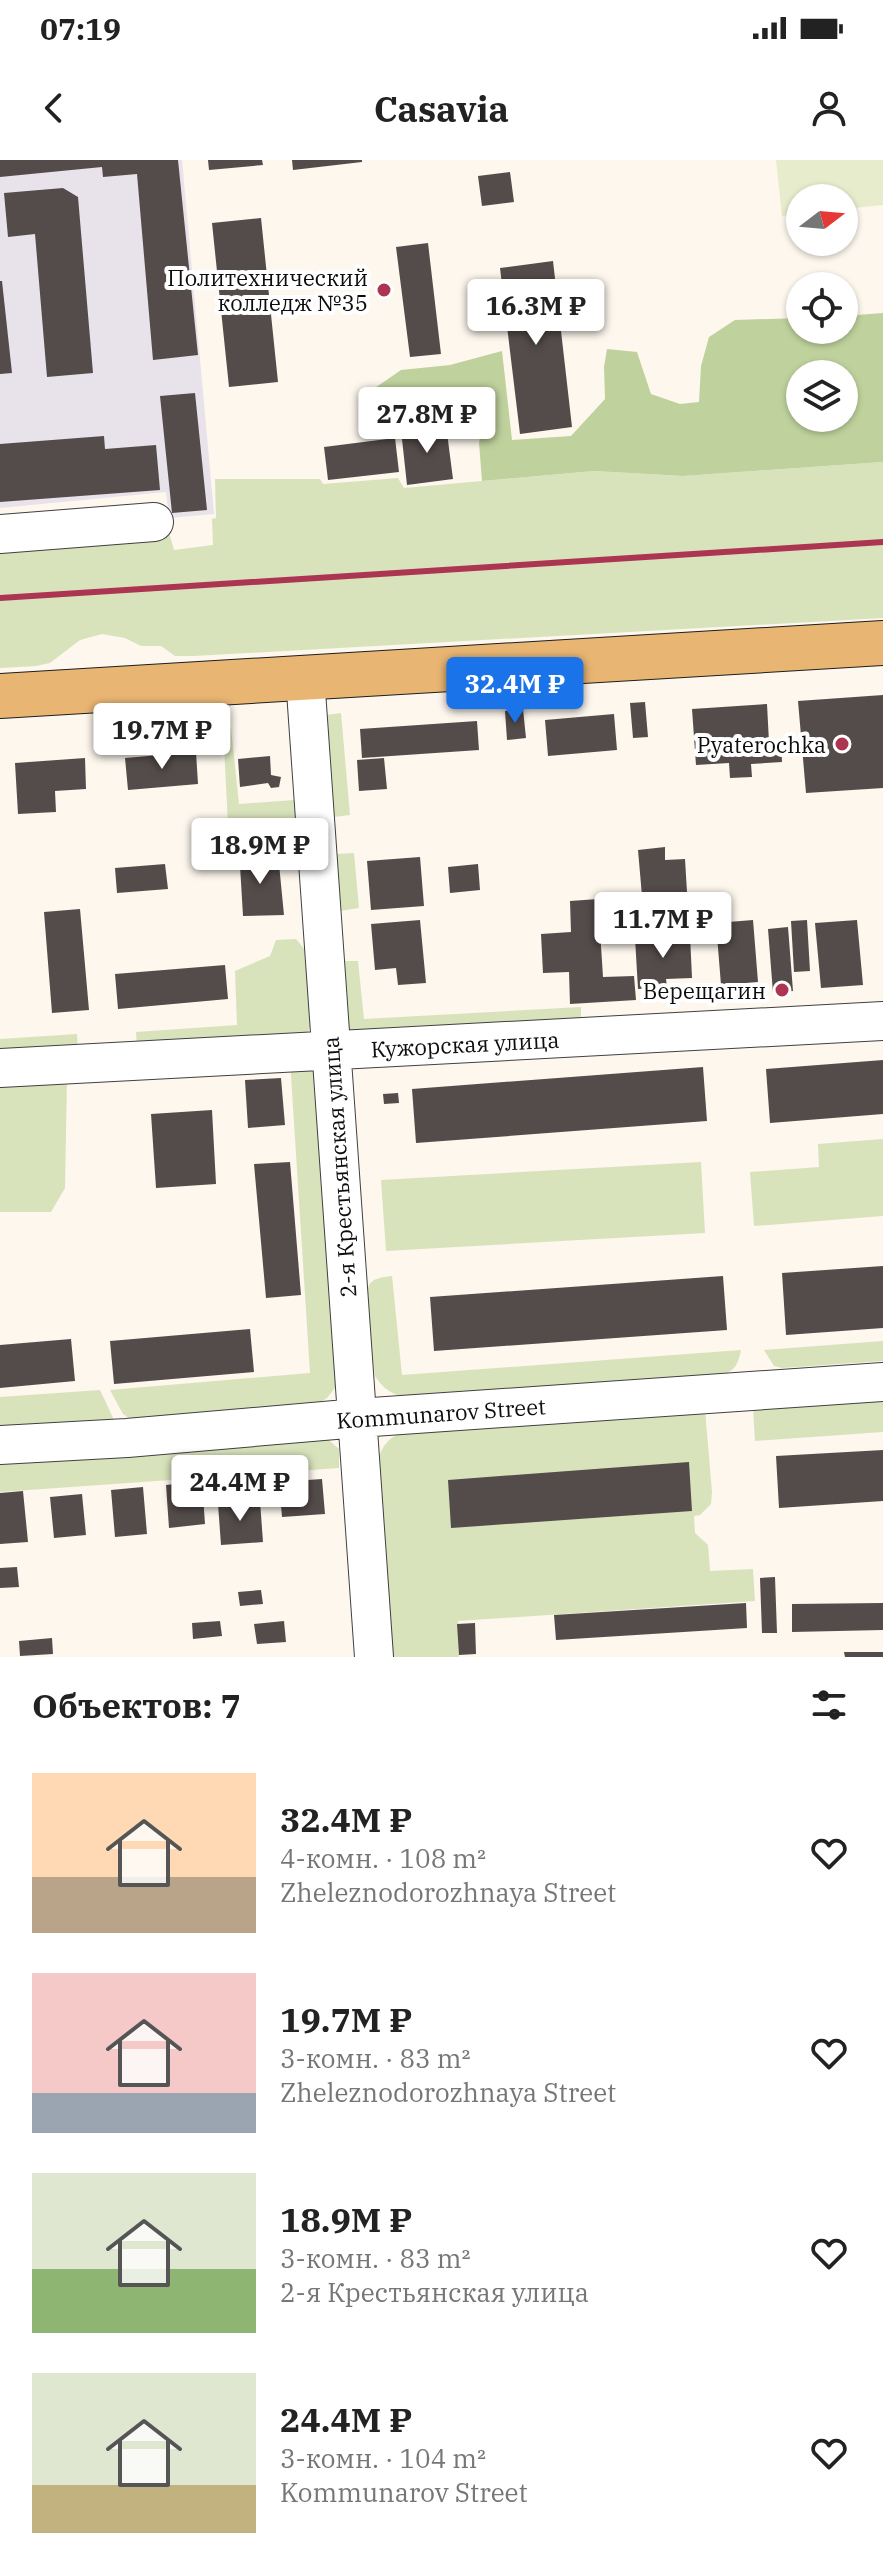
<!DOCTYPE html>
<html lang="ru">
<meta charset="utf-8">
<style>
:root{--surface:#fff;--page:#f2f2f2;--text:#222;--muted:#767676;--accent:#1a73e8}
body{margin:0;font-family:"IBM Plex Serif",serif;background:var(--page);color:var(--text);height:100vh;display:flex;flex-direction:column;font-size:30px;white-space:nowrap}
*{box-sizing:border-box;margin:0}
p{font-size:26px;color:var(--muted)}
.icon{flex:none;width:44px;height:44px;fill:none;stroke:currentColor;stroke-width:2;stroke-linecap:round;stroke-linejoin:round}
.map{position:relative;height:1497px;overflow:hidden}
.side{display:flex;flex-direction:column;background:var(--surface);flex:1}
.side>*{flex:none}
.needle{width:52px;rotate:74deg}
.tools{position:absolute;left:786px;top:24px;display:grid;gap:16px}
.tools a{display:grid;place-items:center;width:72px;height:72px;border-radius:50%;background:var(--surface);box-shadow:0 2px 6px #0004;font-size:40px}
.price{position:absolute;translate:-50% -68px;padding:0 18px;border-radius:8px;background:#fff;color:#222;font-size:26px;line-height:52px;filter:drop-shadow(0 2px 4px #0008)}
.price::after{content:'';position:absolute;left:50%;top:48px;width:24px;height:18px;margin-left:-12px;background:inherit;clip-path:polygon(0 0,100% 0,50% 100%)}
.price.on{background:var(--accent);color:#fff}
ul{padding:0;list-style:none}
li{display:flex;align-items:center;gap:24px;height:200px;padding:0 32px}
li span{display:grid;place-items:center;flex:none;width:224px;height:160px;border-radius:0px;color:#555}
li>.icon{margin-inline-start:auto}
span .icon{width:96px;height:96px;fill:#fffc;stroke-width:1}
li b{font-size:34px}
h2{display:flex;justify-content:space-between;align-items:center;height:96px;padding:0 32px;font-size:34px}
.status{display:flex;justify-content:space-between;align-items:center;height:56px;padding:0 40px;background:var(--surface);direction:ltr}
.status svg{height:22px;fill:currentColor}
header{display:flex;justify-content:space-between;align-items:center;height:104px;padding:0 32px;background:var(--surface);font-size:36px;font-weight:700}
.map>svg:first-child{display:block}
.industrial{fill:#e8e2ea}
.green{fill:#d8e3bc}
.forest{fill:#bfd29d;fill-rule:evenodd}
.pitch{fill:#e7eccc}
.building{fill:#544c4a}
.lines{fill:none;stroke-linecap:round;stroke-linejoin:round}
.minor-casing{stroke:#404040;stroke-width:40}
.major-casing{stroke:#1e1e1e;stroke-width:46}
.minor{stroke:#fff;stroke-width:38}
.major{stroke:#e8b573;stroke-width:44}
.rail{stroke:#ac3551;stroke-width:6}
.poi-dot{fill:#ac3551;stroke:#fff;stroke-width:3}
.labels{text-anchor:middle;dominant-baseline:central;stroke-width:8;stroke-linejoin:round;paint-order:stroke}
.poi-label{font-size:22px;fill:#0d0d0d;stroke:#fff;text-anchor:end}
.street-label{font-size:22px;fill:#0d0d0d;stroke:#fff}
</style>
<div class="status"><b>07:19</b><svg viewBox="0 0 49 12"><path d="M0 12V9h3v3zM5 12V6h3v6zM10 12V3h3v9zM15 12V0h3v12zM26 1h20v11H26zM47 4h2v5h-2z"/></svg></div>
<header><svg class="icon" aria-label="back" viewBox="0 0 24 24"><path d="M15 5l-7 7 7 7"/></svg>Casavia<svg class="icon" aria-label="person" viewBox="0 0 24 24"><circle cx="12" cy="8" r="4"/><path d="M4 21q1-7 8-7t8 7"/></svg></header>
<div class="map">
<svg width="883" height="1497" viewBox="0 0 883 1497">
<rect width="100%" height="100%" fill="#fdf7ee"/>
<path class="industrial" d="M 0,0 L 182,0 L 214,354 L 169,358 L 166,332 L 0,348 Z"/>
<path class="green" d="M 883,302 L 883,458 L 194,496 L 175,496 L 161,486 L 141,486 L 125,478 L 102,474 L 80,480 L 50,503 L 36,506 L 0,508 L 0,381 L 168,369 L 174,390 L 213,385 L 212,359 L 216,358 L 215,319 L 320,319 L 323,324 L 398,318 L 404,328 L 594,311 L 683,316 Z
M 341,553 L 350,655 L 334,657 L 325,555 Z
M 223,566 L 231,568 L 239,644 L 294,640 L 296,678 L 229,684 Z
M 354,693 L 359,748 L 340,751 L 336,694 Z
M 296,779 L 306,791 L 311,862 L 309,870 L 301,880 L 137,886 L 136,872 L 237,865 L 235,811 L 270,796 L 276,780 Z
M 341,801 L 358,801 L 364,859 L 581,847 L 581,864 L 352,872 L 346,866 Z
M 77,874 L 78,889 L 0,895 L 0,879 Z
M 290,900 L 304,902 L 315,911 L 339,1223 L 327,1238 L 317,1244 L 135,1262 L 123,1254 L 110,1230 L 310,1213 Z
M 67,917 L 65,1028 L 51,1052 L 0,1052 L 0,921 Z
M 883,979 L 883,1056 L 754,1066 L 750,1012 L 819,1007 L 818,984 Z
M 701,1002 L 705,1073 L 386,1091 L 381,1020 Z
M 392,1116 L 402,1215 L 741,1190 C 738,1204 736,1210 722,1215 L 408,1238 C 393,1235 383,1229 375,1216 C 373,1199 363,1138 369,1125 C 374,1117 385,1117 392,1116 Z
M 883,1181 L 883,1201 L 782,1208 L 774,1206 L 764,1190 Z
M 100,1230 L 115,1262 L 0,1273 L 0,1237 Z
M 883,1239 L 883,1272 L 755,1281 L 753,1248 Z
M 705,1250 L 712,1332 L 711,1344 L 700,1355 L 694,1356 L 695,1373 L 708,1385 L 710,1411 L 753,1409 L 755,1441 L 458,1461 L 459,1497 L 390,1497 L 377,1305 C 381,1287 387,1278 405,1271 Z
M 324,1276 L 339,1289 L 339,1308 L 0,1332 L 0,1293 Z"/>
<path class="forest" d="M 883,153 L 883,302 L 683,316 L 594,311 L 482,321 L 479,283 L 484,256 L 474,241 L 387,261 L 376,246 L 372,230 L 401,210 L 450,205 L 502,191 L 512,280 L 571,276 L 605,239 L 604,207 L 607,189 L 637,192 L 651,234 L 680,244 L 699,242 L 701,206 L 709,177 L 735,160 L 800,158 L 800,170 L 844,170 L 844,156 ZM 800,214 L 844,214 L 844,258 L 800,258 Z"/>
<path class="pitch" d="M 776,0 L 883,0 L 883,45 L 844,49 L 844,38 L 800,38 L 800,54 L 782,56 Z"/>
<path class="building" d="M 0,0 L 178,0 L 198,195 L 153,200 L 137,14 L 103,17 L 102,7 L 0,17 Z
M 208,0 L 262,0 L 263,5 L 209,10 Z
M 292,0 L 362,0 L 362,2 L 293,10 Z
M 510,12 L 514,42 L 482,46 L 478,16 Z
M 63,28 L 78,37 L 93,213 L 47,217 L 35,74 L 8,77 L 4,33 Z
M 261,58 L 278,222 L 229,227 L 212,63 Z
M 428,83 L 441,194 L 410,197 L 396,87 Z
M 553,101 L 572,267 L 520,274 L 500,108 Z
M 0,121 L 2,121 L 12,213 L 0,214 Z
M 195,233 L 207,350 L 172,353 L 160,236 Z
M 446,265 L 453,319 L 407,325 L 401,270 Z
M 104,276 L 105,289 L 156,285 L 160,330 L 0,342 L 0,284 Z
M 395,278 L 399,312 L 328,320 L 324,287 Z
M 883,535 L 883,628 L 806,633 L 798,541 Z
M 645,542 L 648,577 L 633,578 L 630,543 Z
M 767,544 L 769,582 L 781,581 L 782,602 L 751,604 L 752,617 L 730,618 L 729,603 L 696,605 L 692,549 Z
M 523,549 L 526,578 L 507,580 L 505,551 Z
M 614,554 L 617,590 L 548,596 L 545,560 Z
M 477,561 L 479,590 L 362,598 L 360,569 Z
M 196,592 L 198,624 L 128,630 L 125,598 Z
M 270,596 L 271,615 L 281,617 L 279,627 L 271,628 L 268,623 L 240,627 L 238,599 Z
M 85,598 L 86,629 L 55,631 L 56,652 L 18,654 L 15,603 Z
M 384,598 L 387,629 L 359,631 L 357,600 Z
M 665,687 L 665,700 L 685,699 L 687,732 L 642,736 L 638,690 Z
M 239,689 L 279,704 L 284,755 L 243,756 Z
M 420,697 L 424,746 L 371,750 L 367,701 Z
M 165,704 L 168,729 L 117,733 L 115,708 Z
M 478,704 L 480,730 L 450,733 L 448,707 Z
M 598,739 L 603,817 L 634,816 L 636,840 L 570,844 L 569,812 L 543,813 L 541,774 L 571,772 L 570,741 Z
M 80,749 L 89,850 L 52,853 L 44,752 Z
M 420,760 L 426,823 L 398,825 L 396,808 L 375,810 L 371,764 Z
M 753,760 L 758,822 L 721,825 L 716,763 Z
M 807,760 L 810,811 L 794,812 L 791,761 Z
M 857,760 L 863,825 L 821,828 L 815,763 Z
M 788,767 L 793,831 L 773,833 L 768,769 Z
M 690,775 L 692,818 L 666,819 L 667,827 L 638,829 L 635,778 Z
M 225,805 L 228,839 L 118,849 L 115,814 Z
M 883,900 L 883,954 L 770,963 L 766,909 Z
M 703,907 L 707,961 L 416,983 L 412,929 Z
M 281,918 L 285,965 L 248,968 L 245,920 Z
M 398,933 L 399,943 L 384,944 L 383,934 Z
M 212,950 L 216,1024 L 156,1028 L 151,954 Z
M 290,1002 L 301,1135 L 266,1138 L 254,1004 Z
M 883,1106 L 883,1168 L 786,1175 L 782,1113 Z
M 723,1116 L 727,1170 L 434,1191 L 430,1137 Z
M 250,1169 L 254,1212 L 114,1224 L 110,1181 Z
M 71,1179 L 75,1221 L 0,1228 L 0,1185 Z
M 883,1290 L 883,1341 L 779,1348 L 776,1296 Z
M 689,1302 L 692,1351 L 451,1368 L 448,1320 Z
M 322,1319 L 325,1354 L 282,1357 L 279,1322 Z
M 202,1321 L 205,1364 L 169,1368 L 166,1325 Z
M 143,1327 L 147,1374 L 115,1377 L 111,1330 Z
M 23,1331 L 28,1382 L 0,1384 L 0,1333 Z
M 82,1334 L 86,1375 L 54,1378 L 50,1337 Z
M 260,1341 L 263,1382 L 221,1385 L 218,1344 Z
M 17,1407 L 19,1427 L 0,1428 L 0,1408 Z
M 775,1417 L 777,1473 L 762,1473 L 760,1418 Z
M 261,1430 L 263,1444 L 240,1446 L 238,1432 Z
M 746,1443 L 747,1468 L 556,1480 L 554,1455 Z
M 883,1443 L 883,1470 L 792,1472 L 792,1444 Z
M 220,1461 L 222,1476 L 193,1479 L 192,1463 Z
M 284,1461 L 286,1482 L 257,1484 L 254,1464 Z
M 475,1463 L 476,1494 L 459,1495 L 457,1464 Z
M 52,1478 L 53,1494 L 20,1496 L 19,1481 Z
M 844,1492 L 883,1492 L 883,1497 L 845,1497 Z"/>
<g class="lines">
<defs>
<path id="minor" d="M 0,374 L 154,362
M 305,517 L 374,1497
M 0,908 L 883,861
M 0,1285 L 127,1278 L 358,1258 L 883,1222"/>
<path id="major" d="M 0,536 L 883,483"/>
</defs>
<use href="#minor" class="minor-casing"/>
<use href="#major" class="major-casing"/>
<use href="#minor" class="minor"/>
<use href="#major" class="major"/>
<path class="rail" d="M 0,438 L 883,382"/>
</g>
<g class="poi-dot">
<circle cx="384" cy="130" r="8"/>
<circle cx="842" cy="584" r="8"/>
<circle cx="782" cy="830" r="8"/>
</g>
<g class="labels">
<g class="poi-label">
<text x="368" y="117">Политехнический<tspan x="368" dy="25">колледж №35</tspan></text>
<text x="826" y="584">Pyaterochka</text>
<text x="766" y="830">Верещагин</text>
</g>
<g class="street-label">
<text transform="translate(465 884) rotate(-3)">Кужорская улица</text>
<text transform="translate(339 1007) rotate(-94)">2-я Крестьянская улица</text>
<text transform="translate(441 1253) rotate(-4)">Kommunarov Street</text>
</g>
</g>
</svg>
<div class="tools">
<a><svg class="needle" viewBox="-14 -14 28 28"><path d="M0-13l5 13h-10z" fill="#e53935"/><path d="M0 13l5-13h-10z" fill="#767676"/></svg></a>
<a><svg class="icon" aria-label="locate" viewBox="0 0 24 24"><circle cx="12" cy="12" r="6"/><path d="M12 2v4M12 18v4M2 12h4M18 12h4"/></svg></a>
<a><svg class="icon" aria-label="layers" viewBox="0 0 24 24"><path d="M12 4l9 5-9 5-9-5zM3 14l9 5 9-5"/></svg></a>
</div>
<b class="price" style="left:536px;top:187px">16.3M ₽</b>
<b class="price" style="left:427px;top:295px">27.8M ₽</b>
<b class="price on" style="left:515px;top:565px">32.4M ₽</b>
<b class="price" style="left:162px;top:611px">19.7M ₽</b>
<b class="price" style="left:260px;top:726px">18.9M ₽</b>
<b class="price" style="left:663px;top:800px">11.7M ₽</b>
<b class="price" style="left:240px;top:1363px">24.4M ₽</b>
</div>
<section class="side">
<h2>Объектов: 7<svg class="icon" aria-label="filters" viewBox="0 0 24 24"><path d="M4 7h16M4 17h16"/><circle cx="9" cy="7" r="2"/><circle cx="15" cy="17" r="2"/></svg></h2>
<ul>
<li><span style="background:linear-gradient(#ffd9b3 65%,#b9a48a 0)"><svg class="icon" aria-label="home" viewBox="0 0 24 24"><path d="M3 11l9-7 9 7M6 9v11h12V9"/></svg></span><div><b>32.4M ₽</b><p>4-комн. · 108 m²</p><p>Zheleznodorozhnaya Street</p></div><svg class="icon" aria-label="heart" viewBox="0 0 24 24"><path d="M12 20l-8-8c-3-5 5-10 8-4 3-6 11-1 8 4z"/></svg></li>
<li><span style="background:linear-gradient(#f6c9c9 75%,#9aa5b1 0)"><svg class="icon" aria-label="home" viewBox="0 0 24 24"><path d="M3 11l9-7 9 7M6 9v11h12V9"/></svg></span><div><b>19.7M ₽</b><p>3-комн. · 83 m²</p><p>Zheleznodorozhnaya Street</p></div><svg class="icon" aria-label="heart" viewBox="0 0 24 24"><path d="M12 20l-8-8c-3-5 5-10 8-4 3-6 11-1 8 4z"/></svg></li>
<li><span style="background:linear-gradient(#dfe7d0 60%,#8fb573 0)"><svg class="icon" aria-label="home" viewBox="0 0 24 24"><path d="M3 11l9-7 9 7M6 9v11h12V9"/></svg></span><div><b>18.9M ₽</b><p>3-комн. · 83 m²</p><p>2-я Крестьянская улица</p></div><svg class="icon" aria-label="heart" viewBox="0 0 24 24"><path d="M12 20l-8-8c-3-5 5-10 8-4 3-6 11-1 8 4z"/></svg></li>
<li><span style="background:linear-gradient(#dfe7d0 70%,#c2b280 0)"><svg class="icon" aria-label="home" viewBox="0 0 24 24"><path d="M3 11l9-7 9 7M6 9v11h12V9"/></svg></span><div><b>24.4M ₽</b><p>3-комн. · 104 m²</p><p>Kommunarov Street</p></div><svg class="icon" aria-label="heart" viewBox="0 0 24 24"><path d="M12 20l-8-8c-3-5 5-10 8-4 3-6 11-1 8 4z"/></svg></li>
</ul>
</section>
